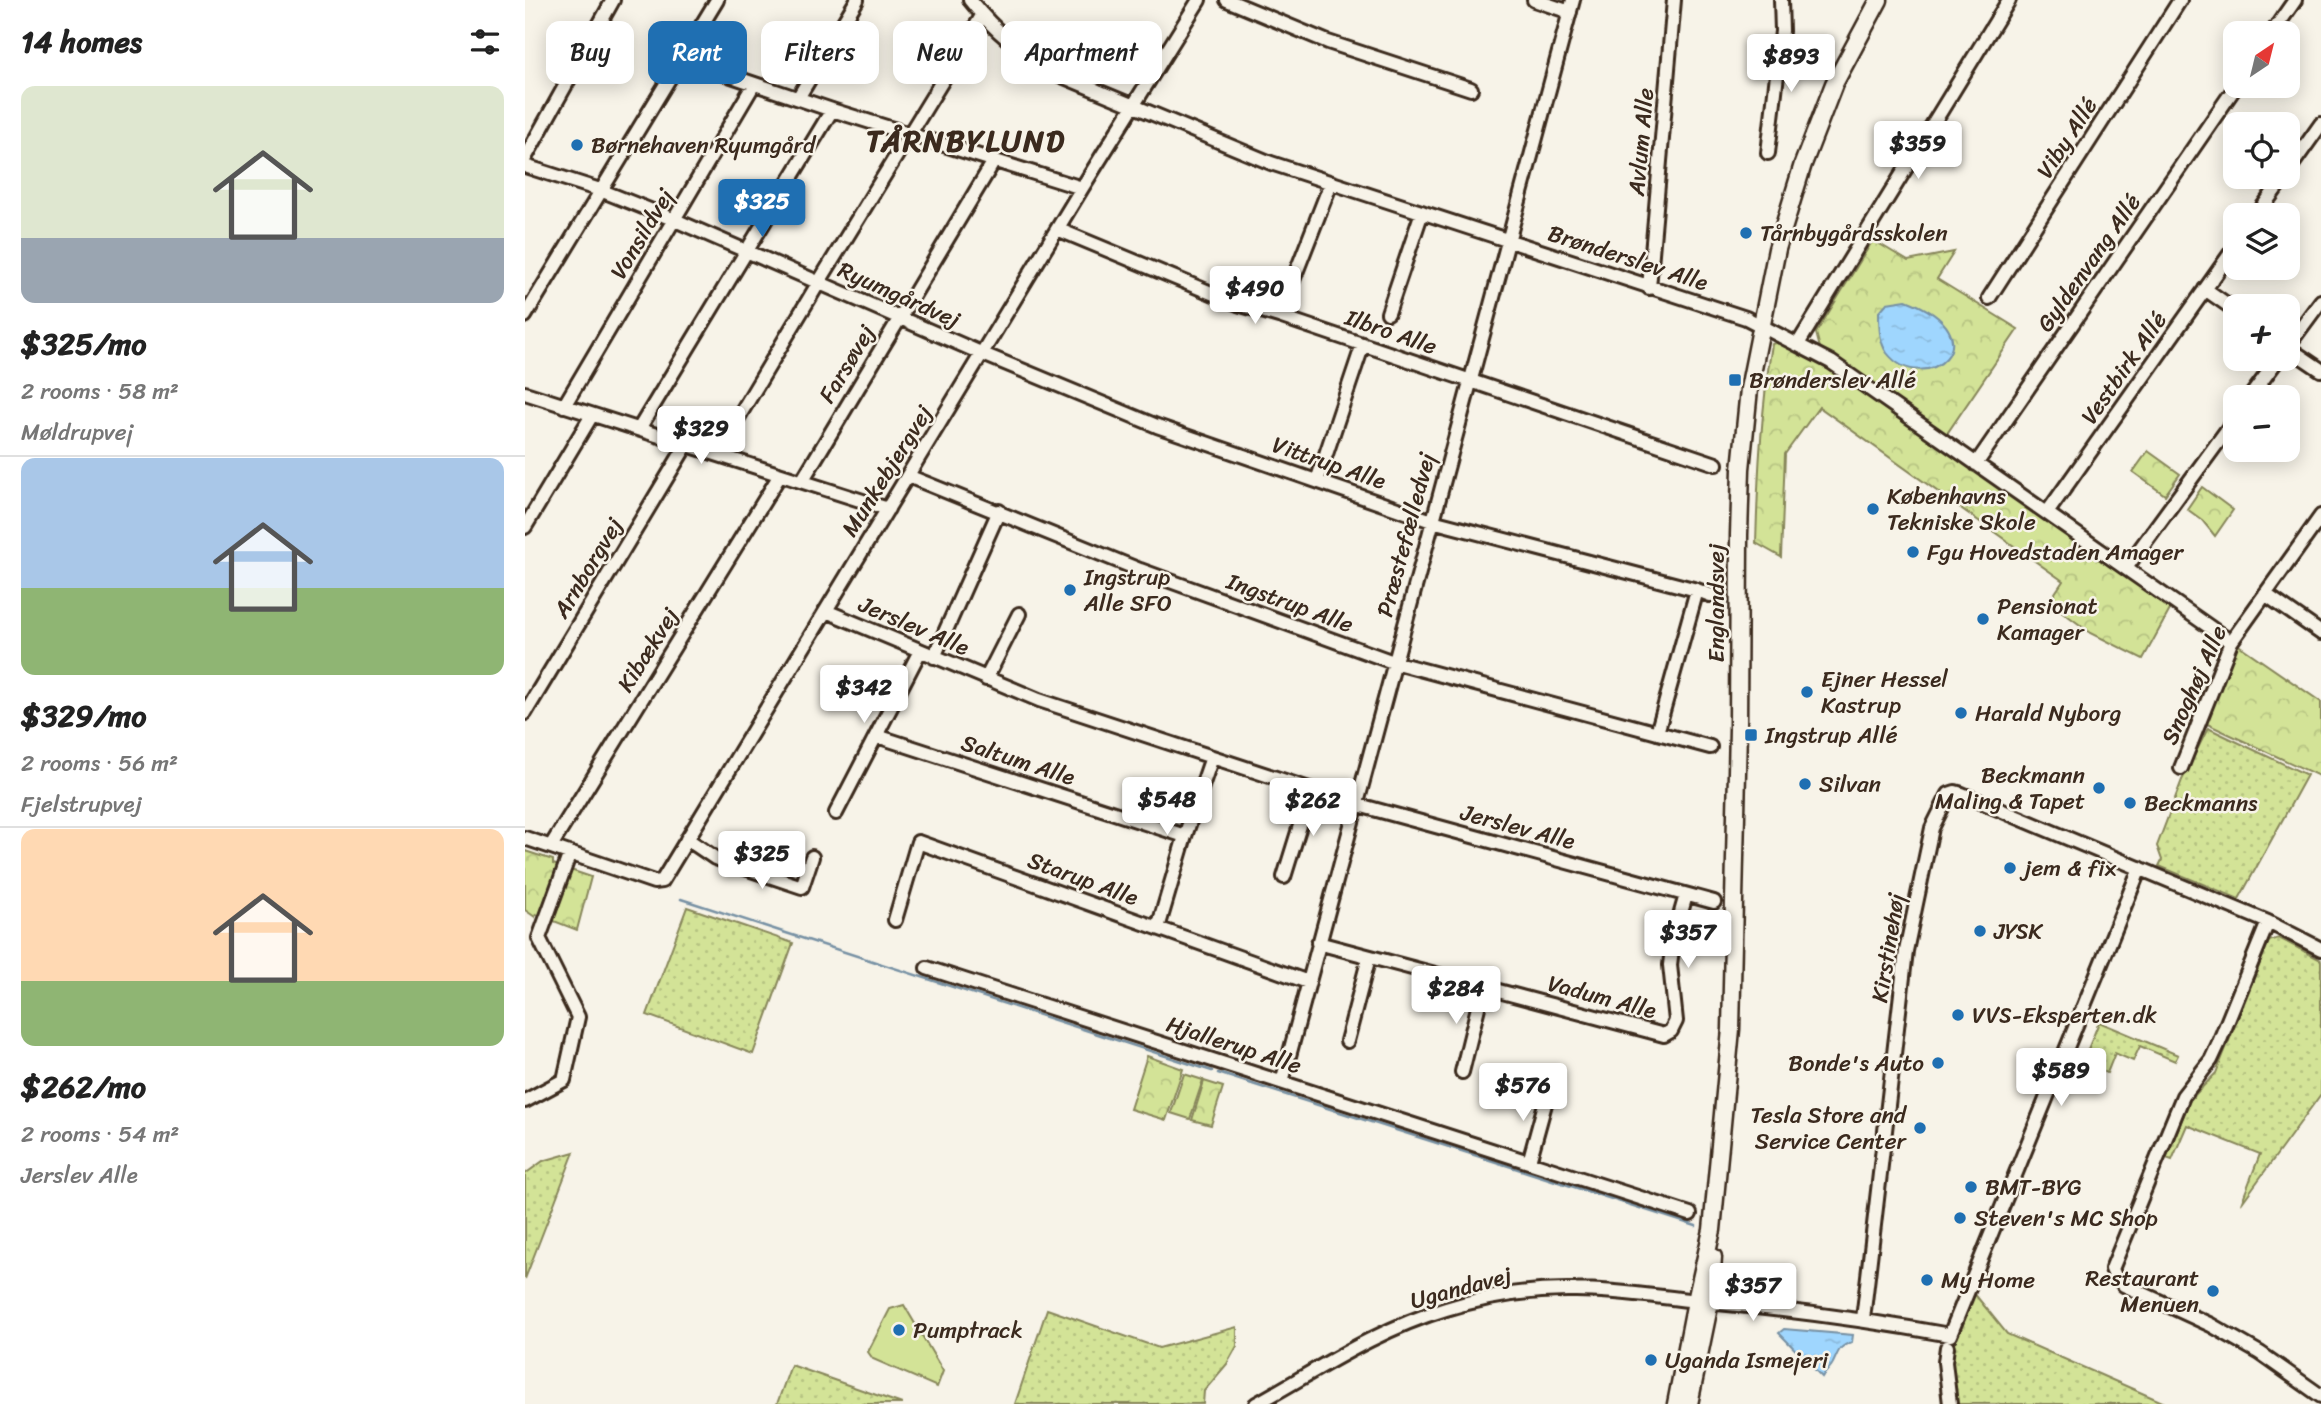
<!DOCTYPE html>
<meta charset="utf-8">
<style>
:root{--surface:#fff;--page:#f2f2f2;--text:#222;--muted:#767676;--line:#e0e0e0;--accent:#1f6fb2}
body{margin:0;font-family:Sriracha,sans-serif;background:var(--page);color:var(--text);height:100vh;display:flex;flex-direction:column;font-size:26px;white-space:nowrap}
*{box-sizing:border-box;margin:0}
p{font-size:23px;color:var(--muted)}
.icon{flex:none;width:38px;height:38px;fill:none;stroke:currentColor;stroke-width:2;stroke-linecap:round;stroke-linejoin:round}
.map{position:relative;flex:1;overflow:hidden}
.details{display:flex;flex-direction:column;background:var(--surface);width:525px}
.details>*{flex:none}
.hud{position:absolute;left:21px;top:21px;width:665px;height:63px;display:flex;gap:14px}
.needle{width:46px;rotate:35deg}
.controls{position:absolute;left:1698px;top:21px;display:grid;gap:14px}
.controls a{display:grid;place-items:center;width:77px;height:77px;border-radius:14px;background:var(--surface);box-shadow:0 4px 18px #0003;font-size:35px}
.price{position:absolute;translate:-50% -60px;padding:0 16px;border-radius:7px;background:#fff;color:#222;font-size:23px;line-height:46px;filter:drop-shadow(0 2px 4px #0008)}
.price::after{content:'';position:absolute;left:50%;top:42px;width:21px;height:16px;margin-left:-10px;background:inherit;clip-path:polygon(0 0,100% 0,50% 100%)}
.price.on{background:var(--accent);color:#fff}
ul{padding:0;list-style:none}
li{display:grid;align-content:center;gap:14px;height:371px;padding:0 21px}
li+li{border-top:2px solid var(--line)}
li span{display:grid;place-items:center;height:217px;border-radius:14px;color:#555}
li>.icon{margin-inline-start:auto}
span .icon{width:126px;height:126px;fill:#fffc;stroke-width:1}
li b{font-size:30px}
h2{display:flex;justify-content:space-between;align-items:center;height:84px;padding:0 21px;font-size:30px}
.chip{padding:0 24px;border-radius:14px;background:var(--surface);box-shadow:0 4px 18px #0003;font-size:24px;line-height:63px}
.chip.on{background:var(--accent);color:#fff}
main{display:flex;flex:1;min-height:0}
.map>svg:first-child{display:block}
.grass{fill:url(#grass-dots);stroke:#87865a;stroke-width:2}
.forest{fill:url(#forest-crowns);stroke:#87865a;stroke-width:2}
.pitch{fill:#d3e397;stroke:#87865a;stroke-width:2}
.water{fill:url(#water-ripples);stroke:#7791a4;stroke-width:2}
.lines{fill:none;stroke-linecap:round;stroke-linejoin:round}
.stream{stroke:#7791a4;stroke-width:2.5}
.minor-casing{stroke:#3b2a1e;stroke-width:18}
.major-casing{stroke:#3b2a1e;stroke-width:21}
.minor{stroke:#f7f3e8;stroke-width:12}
.major{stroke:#f7f3e8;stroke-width:16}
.poi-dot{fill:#1f6fb2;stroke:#f7f3e8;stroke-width:2.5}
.labels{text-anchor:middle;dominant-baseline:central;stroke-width:5;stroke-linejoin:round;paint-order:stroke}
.street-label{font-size:23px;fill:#3b2a1e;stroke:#f7f3e8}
.poi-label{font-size:23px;fill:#3b2a1e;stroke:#f7f3e8;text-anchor:start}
.district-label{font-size:30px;font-weight:bold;letter-spacing:2px;fill:#3b2a1e;stroke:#f7f3e8}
</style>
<main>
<section class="details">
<h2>14 homes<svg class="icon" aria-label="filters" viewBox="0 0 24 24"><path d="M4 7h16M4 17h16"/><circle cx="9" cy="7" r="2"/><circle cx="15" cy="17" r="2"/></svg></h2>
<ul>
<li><span style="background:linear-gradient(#dfe7d0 70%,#9aa5b1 0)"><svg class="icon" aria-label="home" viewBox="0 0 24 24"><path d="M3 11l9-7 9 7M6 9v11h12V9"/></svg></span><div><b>$325/mo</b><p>2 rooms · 58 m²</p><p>Møldrupvej</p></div></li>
<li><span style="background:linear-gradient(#a9c7e8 60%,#8fb573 0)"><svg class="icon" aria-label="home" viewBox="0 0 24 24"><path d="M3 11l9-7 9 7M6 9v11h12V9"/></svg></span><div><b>$329/mo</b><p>2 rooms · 56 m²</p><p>Fjelstrupvej</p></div></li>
<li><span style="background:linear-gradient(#ffd9b3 70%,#8fb573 0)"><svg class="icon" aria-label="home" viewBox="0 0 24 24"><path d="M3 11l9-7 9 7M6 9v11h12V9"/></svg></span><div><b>$262/mo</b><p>2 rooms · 54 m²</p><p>Jerslev Alle</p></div></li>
</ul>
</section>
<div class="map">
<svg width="1796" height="1404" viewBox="0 0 1796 1404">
<defs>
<pattern id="grass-dots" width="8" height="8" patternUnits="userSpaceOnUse" patternTransform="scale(1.75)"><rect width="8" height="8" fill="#d3e397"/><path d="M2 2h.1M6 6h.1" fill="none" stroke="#b6c382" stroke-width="1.8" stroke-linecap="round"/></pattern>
<pattern id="forest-crowns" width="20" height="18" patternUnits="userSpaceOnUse" patternTransform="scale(1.75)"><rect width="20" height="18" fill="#d3e397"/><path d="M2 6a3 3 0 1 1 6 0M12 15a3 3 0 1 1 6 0" fill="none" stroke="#b6c382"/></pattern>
<pattern id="water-ripples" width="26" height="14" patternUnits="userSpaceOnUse" patternTransform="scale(1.75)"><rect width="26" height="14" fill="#9fd6fe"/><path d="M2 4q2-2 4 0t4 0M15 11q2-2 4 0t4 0" fill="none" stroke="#8ab8d9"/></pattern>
</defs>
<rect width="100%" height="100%" fill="#f7f3e8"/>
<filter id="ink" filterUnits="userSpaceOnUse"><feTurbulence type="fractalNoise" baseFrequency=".0143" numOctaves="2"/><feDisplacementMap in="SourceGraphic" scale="14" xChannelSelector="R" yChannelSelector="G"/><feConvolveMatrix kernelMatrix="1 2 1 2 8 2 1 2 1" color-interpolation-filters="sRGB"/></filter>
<g filter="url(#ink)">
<path class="grass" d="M 1683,728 L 1782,775 L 1714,899 L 1634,866 L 1637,860 L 1632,846 L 1657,780 Z
M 162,907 L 268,943 L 228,1054 L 122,1015 Z
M 1754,938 L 1796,960 L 1796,1094 L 1716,1204 L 1735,1154 L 1662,1125 L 1647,1160 L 1641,1158 L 1665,1100 L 1691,1073 L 1744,941 Z
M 1574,1022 L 1653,1055 L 1650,1061 L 1615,1046 L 1608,1061 L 1590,1053 L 1582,1073 L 1557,1064 Z
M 49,1152 L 0,1279 L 0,1174 L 18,1161 Z
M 1448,1292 L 1482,1334 L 1642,1404 L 1429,1404 L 1425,1353 Z
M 522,1309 L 634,1348 L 712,1327 L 712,1346 L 702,1364 L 679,1391 L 678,1404 L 490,1404 Z
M 266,1365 L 377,1404 L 252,1404 Z"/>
<path class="forest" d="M 1348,240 L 1383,261 L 1429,252 L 1412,279 L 1493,329 L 1421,435 L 1295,348 L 1291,333 Z
M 1255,341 L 1272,348 L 1647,606 L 1618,659 L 1566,633 L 1524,602 L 1538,581 L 1294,407 L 1260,454 L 1256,557 L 1231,543 C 1233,476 1236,411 1247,344 Z
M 1623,451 L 1655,474 L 1640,495 L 1608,472 Z
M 1677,487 L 1708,510 L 1690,536 L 1677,520 L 1662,509 Z
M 1712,644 L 1796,702 L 1796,777 L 1680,723 Z
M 0,851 L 28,860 L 28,864 L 66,877 L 52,930 L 11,914 L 10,917 L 0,910 Z
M 622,1056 L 658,1069 L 641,1120 L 605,1109 Z
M 679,1081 L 698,1087 L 686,1125 L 667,1120 Z"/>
<path class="pitch" d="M 659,1074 L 678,1080 L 665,1119 L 646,1113 Z
M 379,1305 L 418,1371 L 412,1387 L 348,1359 L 343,1352 L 365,1309 Z"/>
<path class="water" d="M 1381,300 C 1477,337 1399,400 1362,353 C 1354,342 1354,325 1354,312 L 1362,303 Z
M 1259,1329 L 1328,1335 L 1327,1342 C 1313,1347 1314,1351 1308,1363 C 1306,1368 1300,1372 1297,1377 L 1254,1333 Z"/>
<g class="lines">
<path class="stream" d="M 156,899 L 687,1071
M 693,1073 L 1171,1226"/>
<defs>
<path id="minor" d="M 445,0 C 471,33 496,52 532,74 L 746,163 L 1221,318 L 1306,362 L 1706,642
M 702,0 L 803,42 L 946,89
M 1009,0 L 1045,12
M 1747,33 L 1770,0
M 156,59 L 307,110 L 557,188
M 273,98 L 332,0
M 1243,153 L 1257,31 L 1256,0
M 0,158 L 88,0
M 0,166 L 75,190 L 150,220 L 458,354 L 632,426 L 907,521 L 1172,590 L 1185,595
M 1762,172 L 1796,124
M 1732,215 L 1759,177
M 532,229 L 713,304 L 754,316 L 1191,464
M 1124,288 L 1149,0
M 1680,289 L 1710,310
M 1464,298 L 1655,0
M 863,313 L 897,212
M 0,316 L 192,0
M 754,316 L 806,183
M 1273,344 L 1484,0
M 1762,347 L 1796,301
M 1762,347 L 1796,370
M 0,393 L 363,509
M 1725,397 L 1753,359
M 39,406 L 229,84
M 114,429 L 307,110
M 192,453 L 294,282 L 457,16
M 1451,464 L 1711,86
M 383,476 L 615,570 L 868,662 L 1185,747
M 277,481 L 469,161
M 792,481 L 838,344
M 1522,513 L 1710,247
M 0,527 L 67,415
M 1601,568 L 1710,419
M 1740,594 L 1796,633
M 301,611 L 514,700 L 830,804 L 1189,902
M 409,657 L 474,511
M 461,679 L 494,614
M 0,713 L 162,444
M 1132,733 L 1172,590
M 352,736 L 660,836
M 1656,768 L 1706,642 L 1796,516
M 311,813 L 395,651
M 0,838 L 129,882 L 137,881 L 557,188 L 674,0
M 162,839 L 190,858 L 277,887 L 287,857
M 26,846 L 255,475
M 759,877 L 786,790
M 370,920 L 393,842 L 783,982
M 1743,922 L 1693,1045 L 1686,1060 L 1658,1096 L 1587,1269 L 1590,1276 L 1599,1285 L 1686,1325 L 1735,1353 L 1796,1396
M 633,928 L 660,836 L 687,757
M 793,943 L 1139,1035 L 1146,1031 L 1151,1021 L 1145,965 L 1148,941 L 1161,895
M 402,968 L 1165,1214
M 822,1041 L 844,957
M 937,1072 L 958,987
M 757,1082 L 1048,0
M 0,1101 L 39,1080 L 53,1017 L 14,938 L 45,853
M 1004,1162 L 1023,1093
M 1338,1319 L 1381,951 L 1407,828 L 1424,794 L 1430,792 L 1437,794 L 1743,922 L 1796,949
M 1422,1347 L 1420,1362 L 1425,1404
M 731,1404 C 792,1370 853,1329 921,1309 C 963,1296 1007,1289 1051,1290 C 1092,1290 1133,1297 1173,1301 C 1258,1309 1342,1320 1425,1335 L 1615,868"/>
<path id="major" d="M 1151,1404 L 1171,1301 L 1187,1230 L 1206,1029 L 1213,729 L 1214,535 L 1216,469 L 1224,389 L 1252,249 L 1278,164 L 1309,84 L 1354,0
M 1164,1404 L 1185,1302 L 1188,1257"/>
</defs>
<use href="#minor" class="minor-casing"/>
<use href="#major" class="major-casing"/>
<use href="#minor" class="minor"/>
<use href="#major" class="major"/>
</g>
</g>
<g class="poi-dot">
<circle cx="52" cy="145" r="7"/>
<circle cx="1221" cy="233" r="7"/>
<rect x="1203" y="373" width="14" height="14" rx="3.5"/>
<circle cx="1348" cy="509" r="7"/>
<circle cx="1388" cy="552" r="7"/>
<circle cx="545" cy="590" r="7"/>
<circle cx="1458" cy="619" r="7"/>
<circle cx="1282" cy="692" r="7"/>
<circle cx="1436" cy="713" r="7"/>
<rect x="1219" y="728" width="14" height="14" rx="3.5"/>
<circle cx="1280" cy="784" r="7"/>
<circle cx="1574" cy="788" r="7"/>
<circle cx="1605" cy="803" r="7"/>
<circle cx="1485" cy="868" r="7"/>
<circle cx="1455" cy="931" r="7"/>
<circle cx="1433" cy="1015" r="7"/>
<circle cx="1413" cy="1063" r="7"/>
<circle cx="1395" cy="1128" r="7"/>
<circle cx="1446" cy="1187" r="7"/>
<circle cx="1435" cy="1218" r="7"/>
<circle cx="1402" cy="1280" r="7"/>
<circle cx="1688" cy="1291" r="7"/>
<circle cx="374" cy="1330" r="7"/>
<circle cx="1126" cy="1360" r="7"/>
</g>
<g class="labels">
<g class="street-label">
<text transform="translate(1542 138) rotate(-57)">Viby Allé</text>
<text transform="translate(1116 142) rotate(-85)">Avlum Alle</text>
<text transform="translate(117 234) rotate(-59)">Vonsildvej</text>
<text transform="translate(1103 258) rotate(18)">Brønderslev Alle</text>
<text transform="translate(1564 263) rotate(-55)">Gyldenvang Allé</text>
<text transform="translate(374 295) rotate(24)">Ryumgårdvej</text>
<text transform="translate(866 332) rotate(19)">Ilbro Alle</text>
<text transform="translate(322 364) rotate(-59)">Farsøvej</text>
<text transform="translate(1599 368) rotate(-55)">Vestbirk Allé</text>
<text transform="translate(804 463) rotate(19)">Vittrup Alle</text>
<text transform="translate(362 471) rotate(-58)">Munkebjergvej</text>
<text transform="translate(881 535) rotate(-75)">Præstefælledvej</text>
<text transform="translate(63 568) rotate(-59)">Arnborgvej</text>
<text transform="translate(765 603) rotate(20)">Ingstrup Alle</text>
<text transform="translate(1191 603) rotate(-90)">Englandsvej</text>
<text transform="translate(389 626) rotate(23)">Jerslev Alle</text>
<text transform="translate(123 650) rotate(-58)">Kibækvej</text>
<text transform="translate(1669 685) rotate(-66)">Snoghøj Alle</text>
<text transform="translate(493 760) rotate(18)">Saltum Alle</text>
<text transform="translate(993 827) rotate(15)">Jerslev Alle</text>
<text transform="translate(558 879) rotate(20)">Starup Alle</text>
<text transform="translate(1363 948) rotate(-81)">Kirstinehøj</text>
<text transform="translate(1077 997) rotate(15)">Vadum Alle</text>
<text transform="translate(709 1045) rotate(18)">Hjallerup Alle</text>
<text transform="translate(936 1288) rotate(-15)">Ugandavej</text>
</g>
<g class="poi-label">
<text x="66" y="145">Børnehaven Ryumgård</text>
<text x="1235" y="233">Tårnbygårdsskolen</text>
<text x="1224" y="380">Brønderslev Allé</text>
<text x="1362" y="496">Københavns<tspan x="1362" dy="26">Tekniske Skole</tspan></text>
<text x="1402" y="552">Fgu Hovedstaden Amager</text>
<text x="559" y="577">Ingstrup<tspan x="559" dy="26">Alle SFO</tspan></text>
<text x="1472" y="606">Pensionat<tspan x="1472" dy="26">Kamager</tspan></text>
<text x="1296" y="679">Ejner Hessel<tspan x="1296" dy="26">Kastrup</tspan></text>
<text x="1450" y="713">Harald Nyborg</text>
<text x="1240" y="735">Ingstrup Allé</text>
<text x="1560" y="775" text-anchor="end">Beckmann<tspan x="1560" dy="26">Maling &amp; Tapet</tspan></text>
<text x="1294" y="784">Silvan</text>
<text x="1619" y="803">Beckmanns</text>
<text x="1499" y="868">jem &amp; fix</text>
<text x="1469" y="931">JYSK</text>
<text x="1447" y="1015">VVS-Eksperten.dk</text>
<text x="1399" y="1063" text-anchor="end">Bonde's Auto</text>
<text x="1381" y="1115" text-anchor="end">Tesla Store and<tspan x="1381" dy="26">Service Center</tspan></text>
<text x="1460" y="1187">BMT-BYG</text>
<text x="1449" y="1218">Steven's MC Shop</text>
<text x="1674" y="1278" text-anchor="end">Restaurant<tspan x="1674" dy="26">Menuen</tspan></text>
<text x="1416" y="1280">My Home</text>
<text x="388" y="1330">Pumptrack</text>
<text x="1140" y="1360">Uganda Ismejeri</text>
</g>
<g class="district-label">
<text x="441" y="141">TÅRNBYLUND</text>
</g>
</g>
</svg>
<div class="controls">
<a><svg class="needle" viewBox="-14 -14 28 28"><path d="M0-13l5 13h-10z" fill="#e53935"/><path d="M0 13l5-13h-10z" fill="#767676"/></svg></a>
<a><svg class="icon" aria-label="locate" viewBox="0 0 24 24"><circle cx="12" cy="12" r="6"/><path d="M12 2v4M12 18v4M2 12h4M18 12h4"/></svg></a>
<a><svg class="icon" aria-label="layers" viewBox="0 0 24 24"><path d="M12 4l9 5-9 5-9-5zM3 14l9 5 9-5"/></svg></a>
<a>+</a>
<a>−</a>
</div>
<b class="price" style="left:1266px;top:94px">$893</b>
<b class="price" style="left:1393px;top:181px">$359</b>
<b class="price on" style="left:237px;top:239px">$325</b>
<b class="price" style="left:730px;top:326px">$490</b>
<b class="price" style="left:176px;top:466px">$329</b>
<b class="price" style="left:339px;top:725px">$342</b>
<b class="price" style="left:642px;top:837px">$548</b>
<b class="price" style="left:788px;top:838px">$262</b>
<b class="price" style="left:237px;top:891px">$325</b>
<b class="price" style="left:1163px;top:970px">$357</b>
<b class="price" style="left:931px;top:1026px">$284</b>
<b class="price" style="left:1536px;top:1108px">$589</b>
<b class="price" style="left:998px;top:1123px">$576</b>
<b class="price" style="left:1228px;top:1323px">$357</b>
<div class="hud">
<a class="chip">Buy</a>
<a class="chip on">Rent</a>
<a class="chip">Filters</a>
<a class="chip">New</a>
<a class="chip">Apartment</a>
</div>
</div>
</main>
